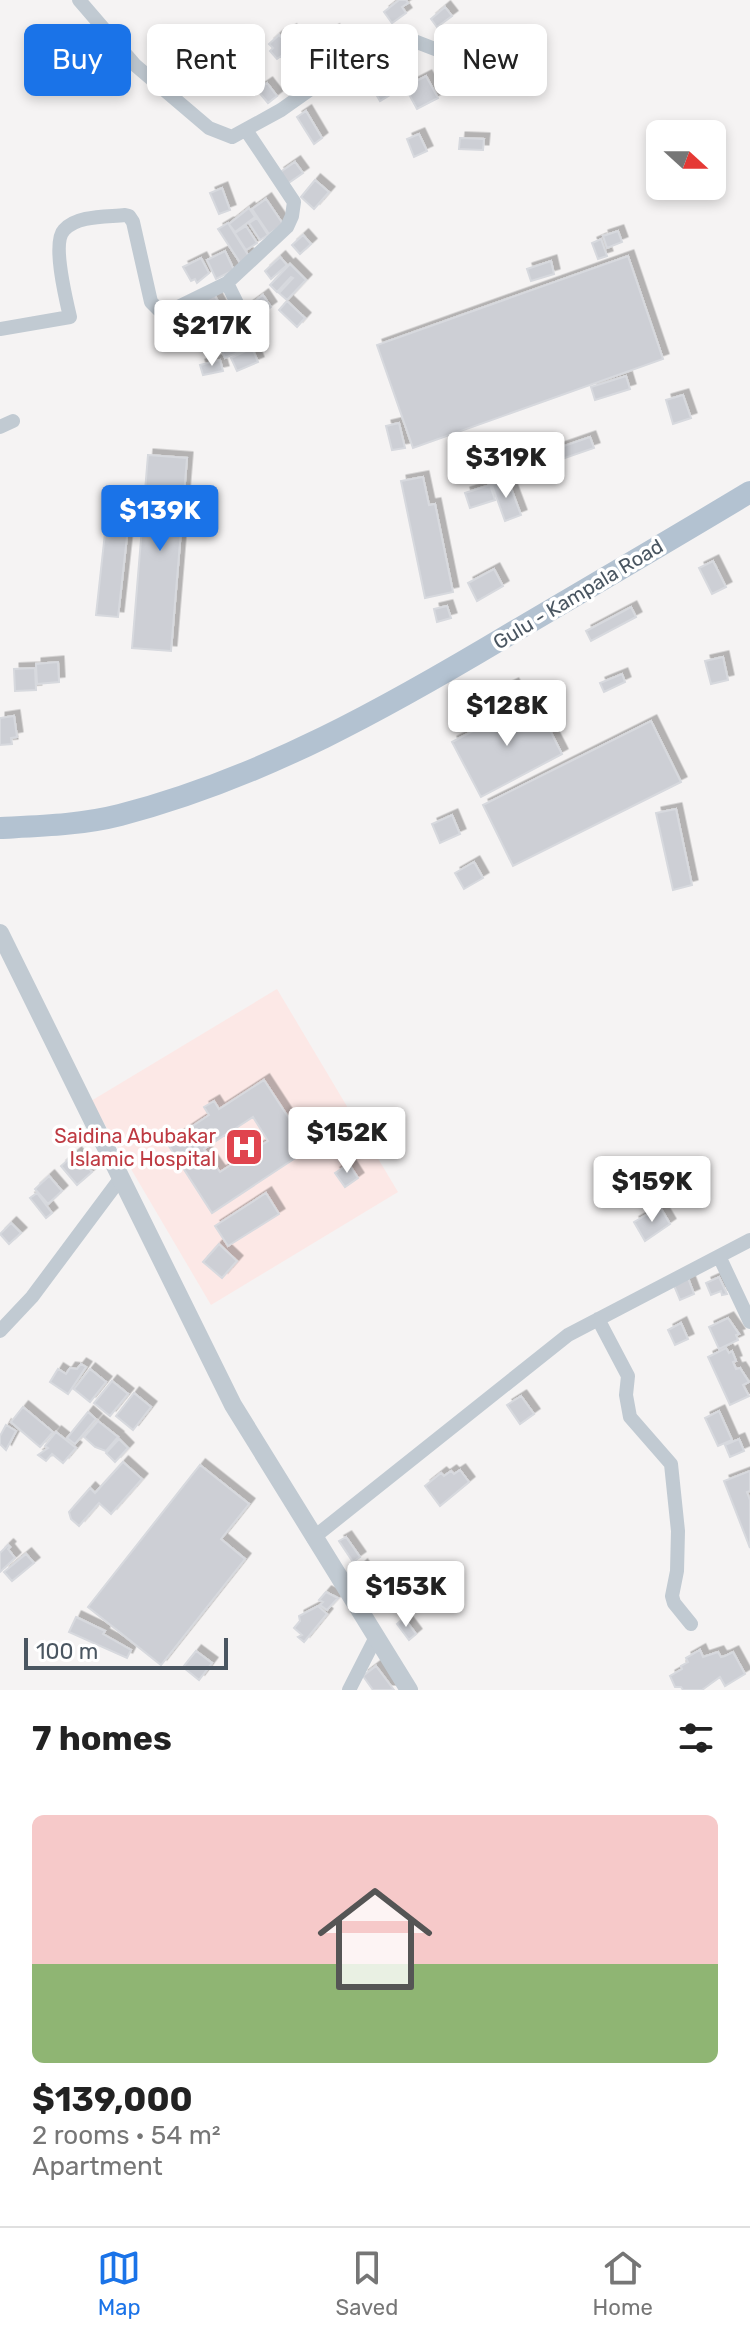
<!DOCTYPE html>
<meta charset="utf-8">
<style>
:root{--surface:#fff;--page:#f2f2f2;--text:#222;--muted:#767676;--line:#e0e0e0;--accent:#1a73e8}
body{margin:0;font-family:Rubik,sans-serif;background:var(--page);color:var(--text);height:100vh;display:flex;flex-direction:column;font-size:30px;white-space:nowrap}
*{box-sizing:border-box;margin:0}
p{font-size:26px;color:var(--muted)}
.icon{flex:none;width:44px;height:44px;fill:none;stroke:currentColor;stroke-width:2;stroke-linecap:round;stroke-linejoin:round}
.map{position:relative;height:1690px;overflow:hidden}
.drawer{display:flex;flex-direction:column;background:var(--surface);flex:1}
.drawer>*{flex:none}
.hud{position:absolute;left:24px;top:24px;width:702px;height:72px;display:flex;gap:16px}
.needle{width:52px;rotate:111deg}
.tools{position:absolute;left:646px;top:120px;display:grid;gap:16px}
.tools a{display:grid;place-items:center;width:80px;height:80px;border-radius:12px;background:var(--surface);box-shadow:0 4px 12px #0003;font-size:40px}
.scale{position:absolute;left:24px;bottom:20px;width:204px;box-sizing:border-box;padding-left:8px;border:4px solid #4a5661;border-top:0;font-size:22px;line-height:28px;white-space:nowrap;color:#4a5661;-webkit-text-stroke:6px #fff;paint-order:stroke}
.price{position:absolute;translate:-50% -68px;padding:0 18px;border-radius:8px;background:#fff;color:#222;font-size:26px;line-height:52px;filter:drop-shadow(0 2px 4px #0008)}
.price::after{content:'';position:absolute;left:50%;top:48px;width:24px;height:18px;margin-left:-12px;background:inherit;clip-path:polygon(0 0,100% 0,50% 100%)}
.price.selected{background:var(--accent);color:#fff}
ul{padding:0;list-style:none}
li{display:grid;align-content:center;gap:16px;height:424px;padding:0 32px}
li+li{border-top:2px solid var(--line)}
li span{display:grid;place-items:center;height:248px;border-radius:12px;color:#555}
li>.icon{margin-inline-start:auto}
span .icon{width:144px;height:144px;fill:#fffc;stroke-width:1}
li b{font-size:34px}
h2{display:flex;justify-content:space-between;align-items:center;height:96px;padding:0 32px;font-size:34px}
.tag{padding:0 28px;border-radius:12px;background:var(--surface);box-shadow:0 4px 12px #0003;font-size:28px;line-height:72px}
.tag.selected{background:var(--accent);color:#fff}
.dock{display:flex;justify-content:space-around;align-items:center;height:112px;border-top:2px solid var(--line);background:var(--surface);font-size:22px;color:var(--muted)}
.dock a{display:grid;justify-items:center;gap:4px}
.dock .selected{color:var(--accent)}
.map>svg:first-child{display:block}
.medical{fill:#fce8e6}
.building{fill:#cdcfd5;stroke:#d7d9de;stroke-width:2;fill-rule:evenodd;filter:url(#shadow)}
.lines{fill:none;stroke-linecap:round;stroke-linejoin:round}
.minor{stroke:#c1cad2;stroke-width:14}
.tertiary{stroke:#c1cad2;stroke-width:18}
.primary{stroke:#b3c2d1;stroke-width:22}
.labels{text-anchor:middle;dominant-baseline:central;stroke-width:7;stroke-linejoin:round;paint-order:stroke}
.street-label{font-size:20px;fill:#4a5661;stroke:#fff}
.health-label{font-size:20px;fill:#be3a42;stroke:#fff;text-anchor:end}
</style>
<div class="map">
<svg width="750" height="1690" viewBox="0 0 750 1690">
<defs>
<filter id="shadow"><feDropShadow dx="5.5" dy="-5.5" stdDeviation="0" flood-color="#0004"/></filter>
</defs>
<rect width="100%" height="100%" fill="#f5f3f3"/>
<path class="medical" d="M 277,989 L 398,1192 L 211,1305 L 91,1101 Z"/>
<path class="building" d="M 399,0 L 406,0 L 408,3 L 402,7 L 406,13 L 392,23 L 384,12 Z
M 445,7 L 452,16 L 437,27 L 431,19 Z
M 291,30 L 310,52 L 292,69 L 281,56 L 277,59 L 270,51 L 273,48 L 269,44 L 279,35 L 282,38 Z
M 334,30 L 350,51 L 342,57 L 326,36 Z
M 326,42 L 339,56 L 328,65 L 316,51 Z
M 426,76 L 438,98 L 417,109 L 405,87 Z
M 393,78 L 400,89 L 380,101 L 373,89 Z
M 267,83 L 277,96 L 268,103 L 257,90 Z
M 306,111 L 322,138 L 314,144 L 297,117 Z
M 419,134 L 427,151 L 414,157 L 407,139 Z
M 460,138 L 484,139 L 483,150 L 459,149 Z
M 295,162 L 303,173 L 287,184 L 279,173 Z
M 315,180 L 329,192 L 314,209 L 301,197 Z
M 222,188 L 230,210 L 219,214 L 210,193 Z
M 266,199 L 283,224 L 269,234 L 252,209 Z
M 249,208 L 255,217 L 235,232 L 229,224 Z
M 257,218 L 268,235 L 260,240 L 249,223 Z
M 228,223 L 250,258 L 241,264 L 218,229 Z
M 246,226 L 257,243 L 246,250 L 235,233 Z
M 618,231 L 622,242 L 607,248 L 603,236 Z
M 303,235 L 311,244 L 300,254 L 292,245 Z
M 601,239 L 607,256 L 598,259 L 592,243 Z
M 225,251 L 234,270 L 216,279 L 207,260 Z
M 628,256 L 663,359 L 413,448 L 377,345 Z
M 280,257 L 287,265 L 271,279 L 265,271 Z
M 201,258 L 209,273 L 197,283 L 195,279 L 191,281 L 183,267 Z
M 551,261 L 554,274 L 531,281 L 527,269 Z
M 290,264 L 306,280 L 287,300 L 279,293 L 293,278 L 291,277 L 277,292 L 270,285 Z
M 214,294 L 223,311 L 204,322 L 195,304 Z
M 263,295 L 271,307 L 251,321 L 243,310 Z
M 287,301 L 305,318 L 297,327 L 279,310 Z
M 238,324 L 243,334 L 238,336 L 244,350 L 225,358 L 215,334 Z
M 252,348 L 258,362 L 237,371 L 231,358 Z
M 220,360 L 223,371 L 203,375 L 200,365 Z
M 626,376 L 630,389 L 595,400 L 591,387 Z
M 683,395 L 691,418 L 673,424 L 666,400 Z
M 399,423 L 405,448 L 392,450 L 386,426 Z
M 590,437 L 594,448 L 562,459 L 558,448 Z
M 148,455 L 187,458 L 171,651 L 132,648 Z
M 423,477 L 429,505 L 435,504 L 453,592 L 425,598 L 401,481 Z
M 508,480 L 521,515 L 505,521 L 492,485 Z
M 490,485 L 495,500 L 470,508 L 465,493 Z
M 105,533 L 127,536 L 118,617 L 96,615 Z
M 713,561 L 726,587 L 712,594 L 699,568 Z
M 494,569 L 503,586 L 477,601 L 468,583 Z
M 447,606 L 451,618 L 437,622 L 434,609 Z
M 631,607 L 636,617 L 591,641 L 586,631 Z
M 723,657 L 728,680 L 711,684 L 705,661 Z
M 58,662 L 59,682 L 37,684 L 36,664 Z
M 35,668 L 36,690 L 15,691 L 14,669 Z
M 622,674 L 625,682 L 604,692 L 600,683 Z
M 513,684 L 521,700 L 467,726 L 459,710 Z
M 534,699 L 562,754 L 481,797 L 452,742 Z
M 14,716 L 17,737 L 11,738 L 12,744 L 0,745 L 0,718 Z
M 651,721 L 681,782 L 513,866 L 483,805 Z
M 676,809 L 692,885 L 673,890 L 656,813 Z
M 452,815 L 460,834 L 440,843 L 432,824 Z
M 474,862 L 483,878 L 464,889 L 455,873 Z
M 264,1080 L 309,1149 L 212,1213 L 167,1143 L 209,1115 L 204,1107 L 214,1101 L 219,1109 ZM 253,1117 L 268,1141 L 245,1155 L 230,1132 ZM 225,1135 L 240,1159 L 220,1172 L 204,1149 Z
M 76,1153 L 92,1172 L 77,1185 L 61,1166 Z
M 349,1164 L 358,1178 L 345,1187 L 335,1173 Z
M 49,1176 L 62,1191 L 48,1204 L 35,1189 Z
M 37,1193 L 52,1213 L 46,1218 L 30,1198 Z
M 266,1193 L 279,1214 L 228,1246 L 215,1226 Z
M 660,1207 L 670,1224 L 645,1241 L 634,1222 Z
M 11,1223 L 21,1233 L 9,1244 L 0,1234 Z
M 219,1244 L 237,1261 L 222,1278 L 203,1262 Z
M 719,1277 L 727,1294 L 722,1295 L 721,1291 L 711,1295 L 706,1283 Z
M 688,1278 L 694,1294 L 680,1300 L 673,1283 Z
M 728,1318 L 739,1334 L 736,1335 L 738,1340 L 719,1349 L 709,1327 Z
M 681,1323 L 688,1339 L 675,1345 L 668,1330 Z
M 726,1348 L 729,1353 L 732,1351 L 736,1361 L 733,1362 L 736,1369 L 740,1368 L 749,1382 L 743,1385 L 749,1396 L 730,1405 L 708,1357 Z
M 81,1364 L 86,1367 L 68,1394 L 50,1382 L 58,1369 L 66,1374 L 70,1368 L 77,1369 Z
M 90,1369 L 106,1382 L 90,1402 L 74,1389 Z
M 112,1381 L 128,1394 L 110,1416 L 94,1403 Z
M 134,1393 L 151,1407 L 133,1430 L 116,1416 Z
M 521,1396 L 534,1414 L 520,1424 L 507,1405 Z
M 23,1407 L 53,1432 L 40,1447 L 11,1422 Z
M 719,1411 L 732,1440 L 718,1446 L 705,1418 Z
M 88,1412 L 96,1419 L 75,1444 L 67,1438 Z
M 98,1421 L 118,1437 L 106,1451 L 95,1447 L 84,1437 Z
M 6,1425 L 16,1431 L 6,1450 L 0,1444 L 0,1436 Z
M 56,1432 L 76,1448 L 63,1463 L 52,1454 L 46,1461 L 38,1455 L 48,1448 L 45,1446 Z
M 119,1439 L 128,1448 L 115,1462 L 106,1453 Z
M 739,1439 L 744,1451 L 730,1457 L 725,1445 Z
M 123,1462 L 142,1479 L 111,1514 L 99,1503 L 79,1526 L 71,1519 L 69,1512 L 90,1488 L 95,1493 Z
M 200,1465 L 249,1504 L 221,1539 L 245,1559 L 161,1665 L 88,1607 Z
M 460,1470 L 469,1482 L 440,1506 L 425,1486 L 441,1473 L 444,1476 L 451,1471 L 454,1474 Z
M 750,1471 L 750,1491 L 747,1492 L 750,1500 L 750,1548 L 724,1481 Z
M 346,1537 L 360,1557 L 353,1562 L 339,1541 Z
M 8,1545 L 10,1547 L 8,1549 L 15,1558 L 0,1572 L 0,1553 Z
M 26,1554 L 34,1563 L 12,1581 L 4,1572 Z
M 362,1565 L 374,1583 L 366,1589 L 355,1572 Z
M 326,1592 L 338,1598 L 327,1610 L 320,1605 L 323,1602 L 319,1600 Z
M 318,1606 L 327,1614 L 304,1642 L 298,1637 L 302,1635 L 294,1628 L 300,1621 L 299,1616 Z
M 76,1617 L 105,1631 L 103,1634 L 131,1650 L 127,1658 L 69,1632 Z
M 404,1618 L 416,1634 L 409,1640 L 397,1624 Z
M 700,1650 L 703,1657 L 718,1652 L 721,1657 L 725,1656 L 733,1652 L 745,1674 L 725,1686 L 720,1677 L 702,1690 L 683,1690 L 681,1687 L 675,1687 L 670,1676 L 682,1669 L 681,1666 L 688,1662 L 686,1658 Z
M 196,1651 L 212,1663 L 199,1680 L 183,1667 Z
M 376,1666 L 394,1690 L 373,1690 L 363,1676 Z"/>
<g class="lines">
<path class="minor" d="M 79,0 L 135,65 L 209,128 L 232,137 L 281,110 L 329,76 L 395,39 L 409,39 L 453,56
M 227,283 L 287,227 L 292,216 L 294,202 L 246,130
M 0,329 L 70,317 C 66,300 52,242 64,230 C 77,215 107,217 125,215 L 129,216 L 133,222 L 151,302 L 159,310 L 172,310 L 227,283 L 257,344
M 0,427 L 13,421
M 719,1256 L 750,1322
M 598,1319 L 628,1376 L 626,1395 L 630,1417 L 671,1464 L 678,1531 L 677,1571 L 672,1596 L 674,1603 L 691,1624
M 0,1331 L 32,1297 L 120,1179
M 313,1538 L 568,1335 L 750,1240
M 349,1690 L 376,1637"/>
<path class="tertiary" d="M 0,933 L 233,1405 L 409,1690"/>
<path class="primary" d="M 0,828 C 40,826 81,825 120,815 C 263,778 390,706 515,631 C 593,585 672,539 750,492"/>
</g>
<defs>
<symbol id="hospital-square" viewBox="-11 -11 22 22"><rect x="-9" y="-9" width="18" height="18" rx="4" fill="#e0444e" stroke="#fff"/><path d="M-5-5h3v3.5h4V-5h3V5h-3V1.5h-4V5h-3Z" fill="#fff"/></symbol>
</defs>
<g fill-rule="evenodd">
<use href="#hospital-square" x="222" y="1125" width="44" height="44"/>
</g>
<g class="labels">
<g class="street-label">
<text transform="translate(578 594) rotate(-31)">Gulu - Kampala Road</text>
</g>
<g class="health-label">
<text x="216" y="1136">Saidina Abubakar<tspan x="216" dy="23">Islamic Hospital</tspan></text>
</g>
</g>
</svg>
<div class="tools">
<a><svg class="needle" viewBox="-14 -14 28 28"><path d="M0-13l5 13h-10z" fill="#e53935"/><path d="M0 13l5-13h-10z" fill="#767676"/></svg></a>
</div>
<div class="scale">100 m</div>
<b class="price" style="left:212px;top:368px">$217K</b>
<b class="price" style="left:506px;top:500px">$319K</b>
<b class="price selected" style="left:160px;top:553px">$139K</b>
<b class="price" style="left:507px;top:748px">$128K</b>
<b class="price" style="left:347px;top:1175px">$152K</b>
<b class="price" style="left:652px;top:1224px">$159K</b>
<b class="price" style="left:406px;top:1629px">$153K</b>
<div class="hud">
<a class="tag selected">Buy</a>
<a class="tag">Rent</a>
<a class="tag">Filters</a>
<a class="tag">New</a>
</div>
</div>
<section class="drawer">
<h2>7 homes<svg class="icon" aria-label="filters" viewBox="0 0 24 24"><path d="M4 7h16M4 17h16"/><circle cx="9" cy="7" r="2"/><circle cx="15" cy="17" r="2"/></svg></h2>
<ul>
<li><span style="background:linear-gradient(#f6c9c9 60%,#8fb573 0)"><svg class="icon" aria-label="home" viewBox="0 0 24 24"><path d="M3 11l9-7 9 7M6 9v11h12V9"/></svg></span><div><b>$139,000</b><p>2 rooms · 54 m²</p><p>Apartment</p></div></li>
</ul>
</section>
<nav class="dock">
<a class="selected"><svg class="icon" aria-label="map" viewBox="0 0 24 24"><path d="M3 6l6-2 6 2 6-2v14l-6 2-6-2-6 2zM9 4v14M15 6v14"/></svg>Map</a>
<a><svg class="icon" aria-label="saved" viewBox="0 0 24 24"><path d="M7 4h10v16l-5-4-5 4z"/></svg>Saved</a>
<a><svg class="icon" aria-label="home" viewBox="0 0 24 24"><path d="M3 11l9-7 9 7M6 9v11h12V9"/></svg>Home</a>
</nav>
